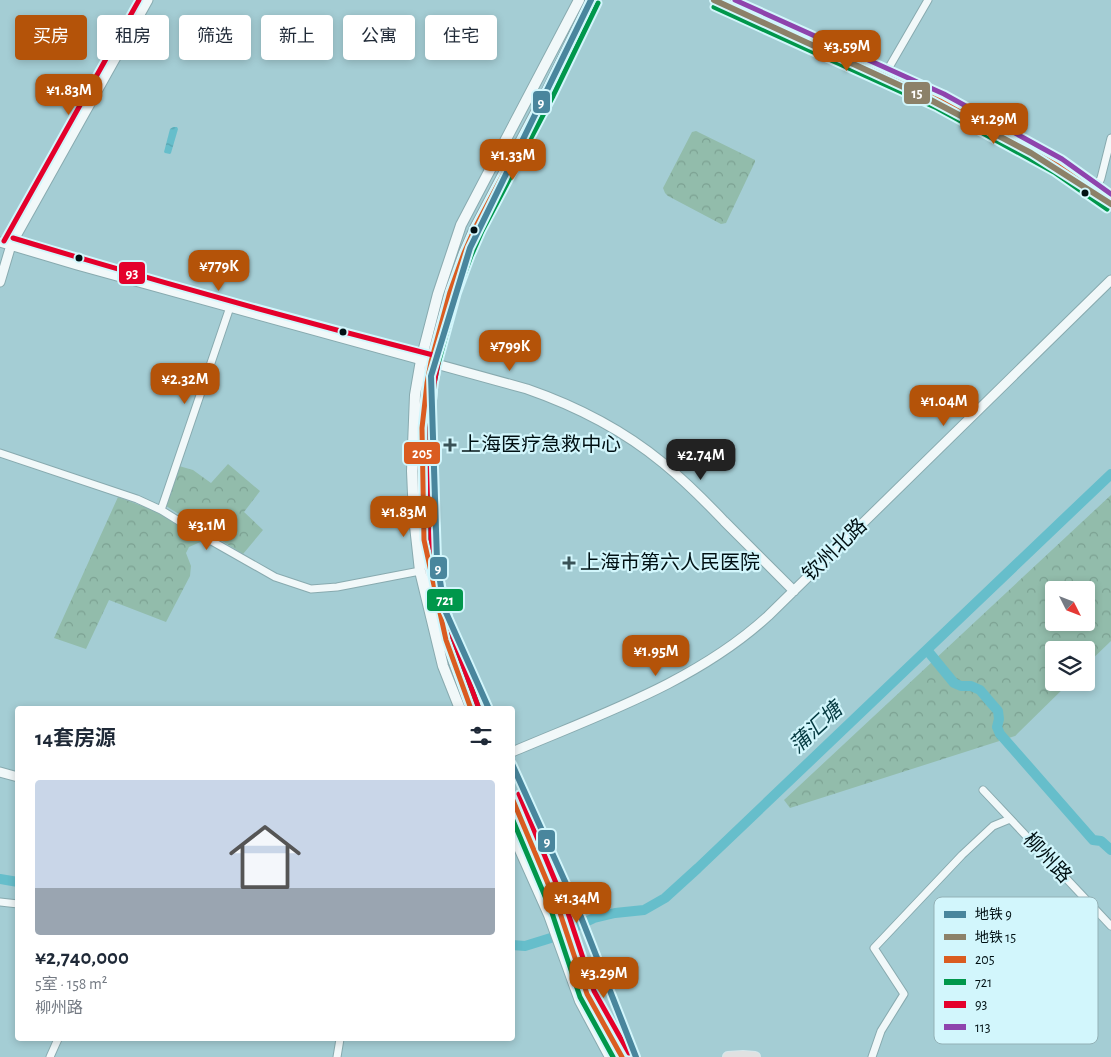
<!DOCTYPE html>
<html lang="zh">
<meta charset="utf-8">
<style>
:root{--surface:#fff;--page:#f2f2f3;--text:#1f2937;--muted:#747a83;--accent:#b45309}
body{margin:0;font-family:"Alegreya Sans","Noto Sans SC",sans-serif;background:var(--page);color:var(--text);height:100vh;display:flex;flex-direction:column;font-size:19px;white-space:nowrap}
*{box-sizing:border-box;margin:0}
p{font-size:16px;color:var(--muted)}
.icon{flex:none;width:28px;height:28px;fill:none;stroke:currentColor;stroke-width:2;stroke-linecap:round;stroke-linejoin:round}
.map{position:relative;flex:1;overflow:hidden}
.panel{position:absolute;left:15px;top:706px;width:500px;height:335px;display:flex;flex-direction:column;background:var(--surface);border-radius:5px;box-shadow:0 2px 8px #0003}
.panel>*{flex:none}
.top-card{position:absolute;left:15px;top:15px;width:500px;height:45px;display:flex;gap:10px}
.needle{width:32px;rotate:132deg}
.fabs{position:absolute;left:1045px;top:581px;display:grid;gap:10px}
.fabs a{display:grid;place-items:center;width:50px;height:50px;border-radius:5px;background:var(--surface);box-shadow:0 2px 8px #0003;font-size:25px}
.price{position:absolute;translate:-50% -42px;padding:0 11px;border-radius:10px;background:var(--accent);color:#fff;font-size:16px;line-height:32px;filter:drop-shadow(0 1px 2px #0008)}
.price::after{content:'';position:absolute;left:50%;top:30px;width:15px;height:11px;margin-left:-8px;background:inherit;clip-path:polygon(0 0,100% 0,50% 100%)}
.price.active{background:#222;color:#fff}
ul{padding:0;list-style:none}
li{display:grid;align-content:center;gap:10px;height:265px;padding:0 20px}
li span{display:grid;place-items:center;height:155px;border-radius:5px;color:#555}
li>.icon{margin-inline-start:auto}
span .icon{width:90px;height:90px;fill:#fffc;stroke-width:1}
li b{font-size:21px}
h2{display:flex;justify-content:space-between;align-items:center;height:60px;padding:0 20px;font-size:21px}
.pill{padding:0 18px;border-radius:5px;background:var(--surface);box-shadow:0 2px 8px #0003;font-size:18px;line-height:45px}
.pill.active{background:var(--accent);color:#fff}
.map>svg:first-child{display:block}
.park{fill:url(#park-crowns);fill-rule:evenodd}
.water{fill:url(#water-ripples)}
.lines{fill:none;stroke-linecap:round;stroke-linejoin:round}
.river{stroke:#66becb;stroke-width:10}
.minor-casing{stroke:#88aaaf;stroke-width:9}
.tertiary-casing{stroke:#88aaaf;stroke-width:11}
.secondary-casing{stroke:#88aaaf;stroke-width:12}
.primary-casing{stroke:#d6e8ec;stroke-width:12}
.minor{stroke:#f1f8f9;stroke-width:7}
.tertiary{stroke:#f1f8f9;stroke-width:9}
.secondary{stroke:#f1f8f9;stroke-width:10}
.primary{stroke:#e0e1e1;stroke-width:10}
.bus-1-casing{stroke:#d2f6fc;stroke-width:9}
.bus-2-casing{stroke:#d2f6fc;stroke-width:9}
.bus-3-casing{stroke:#d2f6fc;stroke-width:9}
.bus-4-casing{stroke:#d2f6fc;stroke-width:9}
.bus-1{stroke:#da5c20;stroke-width:5}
.bus-2{stroke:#00974b;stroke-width:5}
.bus-3{stroke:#e4002b;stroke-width:5}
.bus-4{stroke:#8e44ad;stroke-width:5}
.metro-1-casing{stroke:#d2f6fc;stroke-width:10}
.metro-2-casing{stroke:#d2f6fc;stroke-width:10}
.metro-1{stroke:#49869d;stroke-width:6}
.metro-2{stroke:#8c8169;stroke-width:6}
.bus-dot{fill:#001013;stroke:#d2f6fc;stroke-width:2}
.poi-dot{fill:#395257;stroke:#d2f6fc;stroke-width:2}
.labels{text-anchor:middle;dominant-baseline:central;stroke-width:4.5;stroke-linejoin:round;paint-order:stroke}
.poi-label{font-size:20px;fill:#001013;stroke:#d2f6fc;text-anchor:start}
.street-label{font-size:20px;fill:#001013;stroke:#d2f6fc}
.water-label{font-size:21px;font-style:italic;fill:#053a41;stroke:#d2f6fc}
.key{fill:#d2f6fc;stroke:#93b1b6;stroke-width:1}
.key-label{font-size:14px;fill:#001013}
.line-badge{stroke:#d2f6fc;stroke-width:2}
.badge-label{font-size:14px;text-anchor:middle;font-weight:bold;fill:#fff}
</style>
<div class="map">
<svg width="1111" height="1057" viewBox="0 0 1111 1057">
<defs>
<pattern id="park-crowns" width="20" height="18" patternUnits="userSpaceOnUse" patternTransform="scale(1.25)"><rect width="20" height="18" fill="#92bcab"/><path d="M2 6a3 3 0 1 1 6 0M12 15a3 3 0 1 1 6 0" fill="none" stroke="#7ca192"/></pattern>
<pattern id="water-ripples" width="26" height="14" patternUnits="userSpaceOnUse" patternTransform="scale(1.25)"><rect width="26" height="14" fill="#66becb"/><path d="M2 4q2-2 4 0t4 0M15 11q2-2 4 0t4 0" fill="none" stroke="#57a2ad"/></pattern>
</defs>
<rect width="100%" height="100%" fill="#a4cdd4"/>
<path class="park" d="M 696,131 L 755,160 L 755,162 L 726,223 L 721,224 L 668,196 L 665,193 L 663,188 L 692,132 Z
M 228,464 L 260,491 L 244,512 L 263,530 L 243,554 L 166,506 L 179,466 L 193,470 L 211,483 Z
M 1111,495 L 1111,641 L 1086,665 L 1086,650 L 1054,650 L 1054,682 L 1069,683 L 1015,736 L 790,808 L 784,800 ZM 1054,590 L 1086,590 L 1086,622 L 1054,622 Z
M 118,497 L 153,510 L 205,540 L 189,547 L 186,553 L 191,566 L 190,576 L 166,622 L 109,600 L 86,649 L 54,638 Z"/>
<path class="water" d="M 173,127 L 177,127 L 178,129 L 171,153 L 170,154 L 165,153 L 164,152 L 170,129 Z"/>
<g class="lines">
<path class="river" d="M 927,650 L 954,683 L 961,686 L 971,686 L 980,690 L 991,703 L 998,711 L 999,719 L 997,727 L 1000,734 L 1093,840 L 1101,841 L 1111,850
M 0,879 L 18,882
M 512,945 L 525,946 L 554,937 L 594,918 L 615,913 L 644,910 L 665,898 L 698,868 L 1111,474"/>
<defs>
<path id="minor" d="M 884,76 L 928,0
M 1095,192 L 1101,178 L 1111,138
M 0,453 L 137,499 L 161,510 L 208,539 L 275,577 L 311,589 L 337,587 L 420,571
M 161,510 L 230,307
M 983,790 L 1111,926
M 0,902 L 18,904
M 50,1057 L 58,1039
M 337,1057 L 340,1039
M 872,1057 L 881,1031 L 904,994 L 874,948 L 962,855 L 993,826 L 1010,819"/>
<path id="tertiary" d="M 0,242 L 77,265 L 527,389 C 576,406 623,430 663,463 C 685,481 705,501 724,521 C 747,544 770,567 794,591
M 0,282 L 11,245 L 148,0
M 512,752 C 601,714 696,682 768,616 L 1111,280
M 0,772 L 18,777"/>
<path id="secondary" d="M 717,0 L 940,101 L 1058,166 L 1111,203
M 460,709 L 443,666 L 420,571 L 414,517 L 412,471 L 415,395 L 421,360 L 438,294 L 461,225 L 579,0
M 471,709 L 446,640 L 434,588 L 424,540 L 422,448 L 422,428 L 427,383 L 431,362 L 450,292 L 464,253 L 475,228 L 546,93 L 591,0
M 512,797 L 559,910 L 587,994 L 622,1057
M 512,832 L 549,915 L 580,1001 L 610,1057"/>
<path id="primary" d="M 728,1057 L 743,1056 L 755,1057"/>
</defs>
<use href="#minor" class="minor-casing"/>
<use href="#tertiary" class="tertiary-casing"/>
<use href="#secondary" class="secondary-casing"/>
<use href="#primary" class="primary-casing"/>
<use href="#minor" class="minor"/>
<use href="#tertiary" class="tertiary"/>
<use href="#secondary" class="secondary"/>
<use href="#primary" class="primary"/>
<defs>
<path id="bus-1" d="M 717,0 L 940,101 L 1058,166 L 1111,203
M 471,709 L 446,640 L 424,540 L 422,428 L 427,383 L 431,362 L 450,292 L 464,253 L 475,228 L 546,93 L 591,0
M 512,798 L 559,910 L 587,994 L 622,1057"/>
<path id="bus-2" d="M 714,7 L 937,108 L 1054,172 L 1107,209
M 478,706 L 453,638 L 431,539 L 430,428 L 434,384 L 438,364 L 457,294 L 471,256 L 482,231 L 553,96 L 598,3
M 512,818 L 552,913 L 580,997 L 613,1057"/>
<path id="bus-3" d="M 13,238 C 152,280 292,319 433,355 L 436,357 L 438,363 L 434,384 L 430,428 L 431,539 L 453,638 L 478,706
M 4,241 L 139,0
M 519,794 L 566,907 L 594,991 L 629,1053"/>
<path id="bus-4" d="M 735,0 L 944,94 L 1062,159 L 1111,194"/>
</defs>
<use href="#bus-1" class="bus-1-casing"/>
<use href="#bus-2" class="bus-2-casing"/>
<use href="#bus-3" class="bus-3-casing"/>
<use href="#bus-4" class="bus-4-casing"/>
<use href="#bus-1" class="bus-1"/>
<use href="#bus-2" class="bus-2"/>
<use href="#bus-3" class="bus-3"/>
<use href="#bus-4" class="bus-4"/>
<defs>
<path id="metro-1" d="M 489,709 L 444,608 L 437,560 L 431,376 L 470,248 L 591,0
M 512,764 L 581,917 L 636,1057"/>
<path id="metro-2" d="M 714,0 L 925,97 L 1031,153 L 1111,204"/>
</defs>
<use href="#metro-1" class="metro-1-casing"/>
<use href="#metro-2" class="metro-2-casing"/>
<use href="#metro-1" class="metro-1"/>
<use href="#metro-2" class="metro-2"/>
</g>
<g class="bus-dot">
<circle cx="1085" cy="193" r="4.5"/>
<circle cx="474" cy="230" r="4.5"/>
<circle cx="79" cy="258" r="4.5"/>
<circle cx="343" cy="332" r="4.5"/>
</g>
<g class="poi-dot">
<path d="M447.5 437.5h5v5h5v5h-5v5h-5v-5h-5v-5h5z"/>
<path d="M566.5 555.5h5v5h5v5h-5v5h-5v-5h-5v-5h5z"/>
</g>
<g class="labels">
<g class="poi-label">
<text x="461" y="445">上海医疗急救中心</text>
<text x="580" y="563">上海市第六人民医院</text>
</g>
<g class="street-label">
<text transform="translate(835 550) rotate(-44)">钦州北路</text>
<text transform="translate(1047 858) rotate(47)">柳州路</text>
</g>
<g class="water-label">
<text transform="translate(816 728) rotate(-43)">蒲汇塘</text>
</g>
</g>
<rect x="934" y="897" width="164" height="147" rx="8" class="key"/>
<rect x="944" y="911" width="22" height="7" fill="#49869d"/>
<rect x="944" y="934" width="22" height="6" fill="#8c8169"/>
<rect x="944" y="956" width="22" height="7" fill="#da5c20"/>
<rect x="944" y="979" width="22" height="6" fill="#00974b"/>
<rect x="944" y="1001" width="22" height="7" fill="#e4002b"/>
<rect x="944" y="1024" width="22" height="6" fill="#8e44ad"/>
<g class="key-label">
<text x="975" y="919">地铁 9</text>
<text x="975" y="942">地铁 15</text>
<text x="975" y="964">205</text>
<text x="975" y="987">721</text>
<text x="975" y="1009">93</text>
<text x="975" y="1032">113</text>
</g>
<g class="line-badge">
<rect x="903" y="81" width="28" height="24" rx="5" fill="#8c8169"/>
<rect x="532" y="90" width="19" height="24" rx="5" fill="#49869d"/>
<rect x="118" y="261" width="28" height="24" rx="5" fill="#e4002b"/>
<rect x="403" y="441" width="38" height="24" rx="5" fill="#da5c20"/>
<rect x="429" y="556" width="19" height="24" rx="5" fill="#49869d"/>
<rect x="426" y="588" width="38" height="24" rx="5" fill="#00974b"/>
<rect x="537" y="829" width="19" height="24" rx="5" fill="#49869d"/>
</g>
<g class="badge-label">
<text x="917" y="98">15</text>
<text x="541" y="107">9</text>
<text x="132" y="278">93</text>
<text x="422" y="458">205</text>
<text x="438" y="573">9</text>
<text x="445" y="605">721</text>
<text x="547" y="846">9</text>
</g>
</svg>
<div class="fabs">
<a><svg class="needle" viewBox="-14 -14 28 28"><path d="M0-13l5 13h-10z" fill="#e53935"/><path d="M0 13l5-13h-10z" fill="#747a83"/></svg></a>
<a><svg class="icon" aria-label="layers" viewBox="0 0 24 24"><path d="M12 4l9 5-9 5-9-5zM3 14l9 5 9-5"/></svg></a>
</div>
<b class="price" style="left:847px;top:72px">¥3.59M</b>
<b class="price" style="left:69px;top:116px">¥1.83M</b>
<b class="price" style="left:994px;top:145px">¥1.29M</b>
<b class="price" style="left:513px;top:181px">¥1.33M</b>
<b class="price" style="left:219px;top:292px">¥779K</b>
<b class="price" style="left:510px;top:372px">¥799K</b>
<b class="price" style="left:185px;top:405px">¥2.32M</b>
<b class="price" style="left:944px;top:427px">¥1.04M</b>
<b class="price active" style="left:701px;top:481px">¥2.74M</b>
<b class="price" style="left:404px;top:538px">¥1.83M</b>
<b class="price" style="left:207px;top:551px">¥3.1M</b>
<b class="price" style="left:656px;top:677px">¥1.95M</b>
<b class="price" style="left:577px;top:924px">¥1.34M</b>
<b class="price" style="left:604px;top:999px">¥3.29M</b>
<div class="top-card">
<a class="pill active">买房</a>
<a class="pill">租房</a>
<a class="pill">筛选</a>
<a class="pill">新上</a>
<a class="pill">公寓</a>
<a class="pill">住宅</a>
</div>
<section class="panel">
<h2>14套房源<svg class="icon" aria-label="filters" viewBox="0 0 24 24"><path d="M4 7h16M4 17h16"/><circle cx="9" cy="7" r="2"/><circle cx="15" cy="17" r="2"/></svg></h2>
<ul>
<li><span style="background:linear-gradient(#c9d6e8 70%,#9aa5b1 0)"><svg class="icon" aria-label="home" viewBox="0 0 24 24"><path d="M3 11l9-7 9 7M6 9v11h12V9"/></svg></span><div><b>¥2,740,000</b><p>5室 · 158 m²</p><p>柳州路</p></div></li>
</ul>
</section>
</div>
